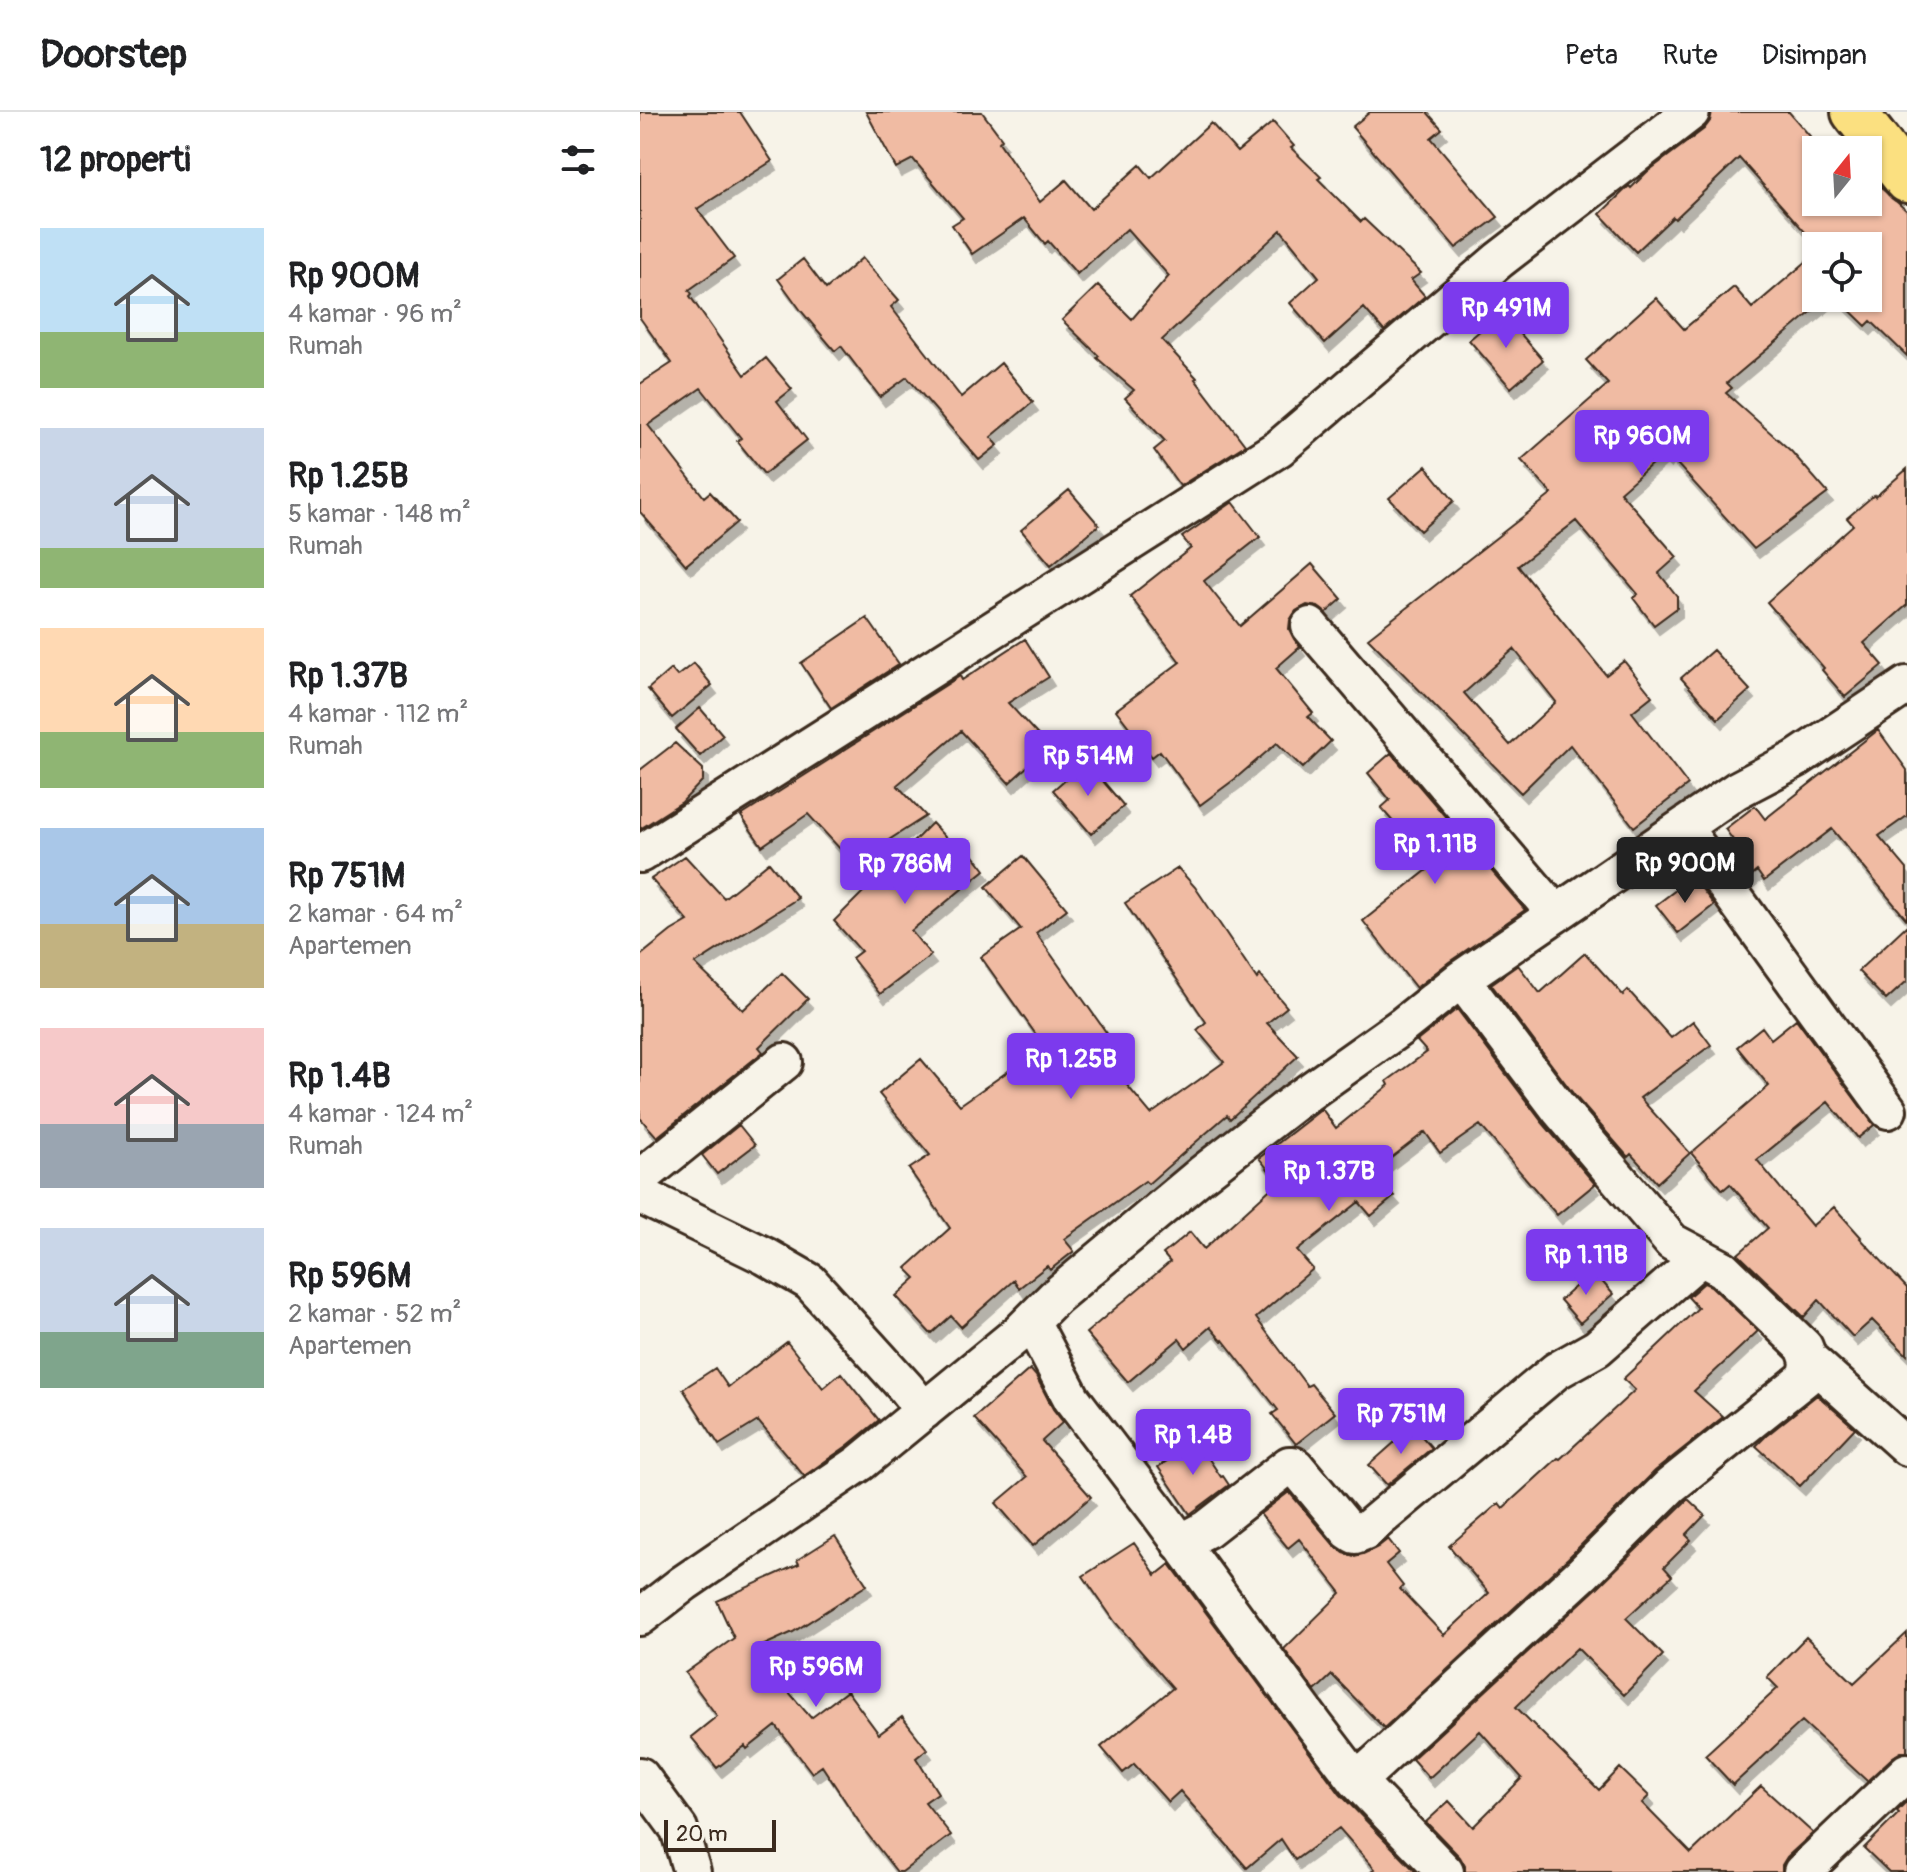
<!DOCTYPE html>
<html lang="id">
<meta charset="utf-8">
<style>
:root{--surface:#fff;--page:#f2f2f2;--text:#202124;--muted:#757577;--line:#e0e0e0;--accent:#7c3aed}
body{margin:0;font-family:Pangolin,sans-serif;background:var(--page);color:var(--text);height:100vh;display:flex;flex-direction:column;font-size:30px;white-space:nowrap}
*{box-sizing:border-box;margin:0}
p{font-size:26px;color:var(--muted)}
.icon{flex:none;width:44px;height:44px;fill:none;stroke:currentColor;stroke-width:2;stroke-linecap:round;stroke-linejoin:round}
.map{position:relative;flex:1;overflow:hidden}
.sheet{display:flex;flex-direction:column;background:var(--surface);width:640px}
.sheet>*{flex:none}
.needle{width:52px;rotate:18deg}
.controls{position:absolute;left:1162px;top:24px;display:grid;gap:16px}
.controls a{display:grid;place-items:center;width:80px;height:80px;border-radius:0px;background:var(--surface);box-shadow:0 2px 6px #0004;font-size:40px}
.scale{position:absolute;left:24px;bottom:20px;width:112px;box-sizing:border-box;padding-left:8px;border:4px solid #3b2a1e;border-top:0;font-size:22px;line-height:28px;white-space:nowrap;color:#3b2a1e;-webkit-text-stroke:6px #f7f3e8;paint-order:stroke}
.price{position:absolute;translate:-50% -68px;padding:0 18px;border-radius:8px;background:var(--accent);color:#fff;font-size:26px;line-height:52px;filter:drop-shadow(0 2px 4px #0008)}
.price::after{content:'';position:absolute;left:50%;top:48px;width:24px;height:18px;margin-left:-12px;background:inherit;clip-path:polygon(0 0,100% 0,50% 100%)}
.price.active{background:#222;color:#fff}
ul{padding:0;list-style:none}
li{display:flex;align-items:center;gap:24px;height:200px;padding:0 40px}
li span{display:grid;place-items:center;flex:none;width:224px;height:160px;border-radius:0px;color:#555}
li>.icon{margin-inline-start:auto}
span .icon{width:96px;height:96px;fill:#fffc;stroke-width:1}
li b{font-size:34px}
h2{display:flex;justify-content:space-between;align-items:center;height:96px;padding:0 40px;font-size:34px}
header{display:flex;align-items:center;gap:48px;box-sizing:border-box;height:112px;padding:0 40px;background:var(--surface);border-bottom:2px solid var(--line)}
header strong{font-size:38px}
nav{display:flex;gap:44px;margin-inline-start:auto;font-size:28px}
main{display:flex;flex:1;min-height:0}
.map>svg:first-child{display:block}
.building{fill:#f0bba3;stroke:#3b2a1e;stroke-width:2;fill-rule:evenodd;filter:url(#shadow)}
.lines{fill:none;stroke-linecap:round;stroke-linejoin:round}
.minor-casing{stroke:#3b2a1e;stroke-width:42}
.primary-casing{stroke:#3b2a1e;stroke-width:50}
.minor{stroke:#f7f3e8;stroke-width:36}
.primary{stroke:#fbe080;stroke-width:44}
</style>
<header>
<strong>Doorstep</strong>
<nav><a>Peta</a><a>Rute</a><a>Disimpan</a></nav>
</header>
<main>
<section class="sheet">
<h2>12 properti<svg class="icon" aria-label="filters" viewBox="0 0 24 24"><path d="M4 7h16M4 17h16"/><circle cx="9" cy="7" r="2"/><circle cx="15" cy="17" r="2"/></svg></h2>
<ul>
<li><span style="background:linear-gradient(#bfe0f5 65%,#8fb573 0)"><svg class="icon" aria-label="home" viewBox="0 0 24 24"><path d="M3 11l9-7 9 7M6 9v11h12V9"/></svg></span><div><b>Rp 900M</b><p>4 kamar · 96 m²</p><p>Rumah</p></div></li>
<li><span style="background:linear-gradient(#c9d6e8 75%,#8fb573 0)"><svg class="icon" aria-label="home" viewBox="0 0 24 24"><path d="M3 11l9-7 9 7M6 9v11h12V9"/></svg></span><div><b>Rp 1.25B</b><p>5 kamar · 148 m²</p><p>Rumah</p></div></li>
<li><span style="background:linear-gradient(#ffd9b3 65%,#8fb573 0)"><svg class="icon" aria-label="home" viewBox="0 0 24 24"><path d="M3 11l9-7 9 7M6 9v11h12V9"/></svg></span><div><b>Rp 1.37B</b><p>4 kamar · 112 m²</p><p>Rumah</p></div></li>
<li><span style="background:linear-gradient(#a9c7e8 60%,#c2b280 0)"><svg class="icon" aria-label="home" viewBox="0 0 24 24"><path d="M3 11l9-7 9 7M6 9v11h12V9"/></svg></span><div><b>Rp 751M</b><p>2 kamar · 64 m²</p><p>Apartemen</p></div></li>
<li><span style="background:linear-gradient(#f6c9c9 60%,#9aa5b1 0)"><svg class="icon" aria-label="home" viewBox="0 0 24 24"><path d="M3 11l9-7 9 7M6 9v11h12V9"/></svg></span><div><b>Rp 1.4B</b><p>4 kamar · 124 m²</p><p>Rumah</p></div></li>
<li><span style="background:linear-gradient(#c9d6e8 65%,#7fa58c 0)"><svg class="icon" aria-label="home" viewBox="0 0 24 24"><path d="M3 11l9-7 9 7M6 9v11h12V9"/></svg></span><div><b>Rp 596M</b><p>2 kamar · 52 m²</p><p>Apartemen</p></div></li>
</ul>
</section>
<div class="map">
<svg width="1267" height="1760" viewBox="0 0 1267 1760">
<defs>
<filter id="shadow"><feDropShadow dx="5" dy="9" stdDeviation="0" flood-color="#0004"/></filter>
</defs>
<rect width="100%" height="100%" fill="#f7f3e8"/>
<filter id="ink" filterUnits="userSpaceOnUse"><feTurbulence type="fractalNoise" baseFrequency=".0125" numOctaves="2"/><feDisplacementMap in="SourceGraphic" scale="16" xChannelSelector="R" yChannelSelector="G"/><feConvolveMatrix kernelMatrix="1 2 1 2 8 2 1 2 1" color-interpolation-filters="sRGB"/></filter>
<g filter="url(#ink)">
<path class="building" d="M 0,0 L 100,0 L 132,49 L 57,97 L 94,146 L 49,178 L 52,182 L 50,184 L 105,263 L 126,246 L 152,277 L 137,289 L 167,328 L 124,362 L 97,329 L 101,326 L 61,276 L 8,313 L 64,385 L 70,380 L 97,410 L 46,453 L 0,400 L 0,272 L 32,251 L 0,206 Z
M 226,0 L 342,0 L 362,27 L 359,30 L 400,90 L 426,68 L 451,97 L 500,53 L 511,66 L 571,11 L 597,40 L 633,10 L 654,34 L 651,36 L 681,65 L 678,67 L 721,110 L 724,107 L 781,161 L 771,168 L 785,184 L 744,219 L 724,196 L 685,231 L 650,191 L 679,165 L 641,118 L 522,228 L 557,266 L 555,267 L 605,333 L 540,374 L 514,338 L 525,329 L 485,286 L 494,278 L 457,246 L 459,244 L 422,208 L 458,173 L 492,207 L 529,164 L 487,117 L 437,162 L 408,129 L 405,132 L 384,106 L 332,142 L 312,113 L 323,106 L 273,47 L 256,56 Z
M 730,0 L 787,0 L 802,17 L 791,26 L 858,105 L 816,136 L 712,15 Z
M 1072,0 L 1149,0 L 1182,38 L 1176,38 L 1176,90 L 1228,90 L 1228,73 L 1232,68 L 1267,99 L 1267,244 L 1231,209 L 1226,214 L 1197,186 L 1228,186 L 1228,134 L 1176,134 L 1176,186 L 1188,186 L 1087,271 L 1092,276 L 1086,281 L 1151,339 L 1188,381 L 1114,437 L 1029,343 L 1026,347 L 1022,343 L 980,380 L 1037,445 L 1019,461 L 1037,484 L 1037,496 L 1014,513 L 993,486 L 998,482 L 936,409 L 878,454 L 966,563 L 984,549 L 1012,584 L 992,600 L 1048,673 L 994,715 L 930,633 L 881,681 L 728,526 L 912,382 L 881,348 L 968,272 L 946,248 L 1016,186 L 1044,217 L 1094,175 L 1112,196 L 1174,143 L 1168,137 L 1174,130 L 1099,46 L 1035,107 L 1033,105 L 996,140 L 960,102 L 989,74 L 991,76 L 1007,60 L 1064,17 L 1070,9 ZM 874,537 L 916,590 L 870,633 L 824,581 Z
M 222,146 L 259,188 L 251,195 L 321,285 L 361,251 L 393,290 L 351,325 L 358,333 L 339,348 L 267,265 L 240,285 L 201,234 L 195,239 L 162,200 L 138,167 L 163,147 L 186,177 Z
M 862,200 L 903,248 L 871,276 L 829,228 Z
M 786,354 L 814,389 L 780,419 L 749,386 Z
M 1267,357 L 1267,493 L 1224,531 L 1243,553 L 1205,585 L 1182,558 L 1184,556 L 1127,490 L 1213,413 L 1207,406 L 1234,383 L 1235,385 Z
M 429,378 L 459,413 L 411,453 L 381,418 Z
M 593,390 L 620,425 L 564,469 L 600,514 L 672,452 L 702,487 L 686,501 L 678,495 L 667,493 L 656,499 L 650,508 L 649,517 L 654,527 L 660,535 L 636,556 L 673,601 L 668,605 L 691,629 L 663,656 L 637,631 L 595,667 L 560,693 L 520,639 L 512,645 L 476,598 L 540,550 L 490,484 L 551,436 L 542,425 Z
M 227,506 L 259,552 L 191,596 L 161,551 Z
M 385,527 L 409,565 L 368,591 L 409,635 L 369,671 L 321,619 L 257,673 L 286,704 L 213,751 L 168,702 L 122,734 L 101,704 L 320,564 L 322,568 Z
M 1073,538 L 1110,578 L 1078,607 L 1041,566 Z
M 54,551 L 72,573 L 32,606 L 8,577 L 31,557 L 37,564 Z
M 60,596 L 83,623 L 60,644 L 36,617 Z
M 1238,618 L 1267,658 L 1267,704 L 1239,724 L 1267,757 L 1267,808 L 1192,717 L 1124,769 L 1117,759 L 1107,767 L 1086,739 L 1096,732 L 1085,717 L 1115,694 L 1125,707 Z
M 35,631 L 63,657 L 63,668 L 42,690 L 0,717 L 0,658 Z
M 751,641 L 885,798 L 809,850 L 776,876 L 723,809 L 792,754 L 741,696 L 750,688 L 728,661 Z
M 446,649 L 484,694 L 451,722 L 413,678 Z
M 292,711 L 316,737 L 324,731 L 345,758 L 271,819 L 291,843 L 240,882 L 212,846 L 221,839 L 194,809 Z
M 45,744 L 84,786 L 129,750 L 158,786 L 55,852 L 103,898 L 142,861 L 168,887 L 119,935 L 123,940 L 17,1025 L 0,1006 L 0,844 L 31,819 L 48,809 L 11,767 Z
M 383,744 L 427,797 L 396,821 L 478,937 L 465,947 L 511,1002 L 584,950 L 557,918 L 566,910 L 485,791 L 538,756 L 555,775 L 617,867 L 620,863 L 647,895 L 627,911 L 658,944 L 590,1007 L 587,1003 L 508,1072 L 505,1069 L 424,1127 L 434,1139 L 410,1158 L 407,1154 L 379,1176 L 374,1168 L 321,1215 L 311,1204 L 291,1222 L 256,1184 L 276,1166 L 266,1156 L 310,1116 L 269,1057 L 290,1043 L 239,982 L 281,947 L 320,993 L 404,934 L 341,845 L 381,817 L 346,775 Z
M 1053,765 L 1074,793 L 1038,821 L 1016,793 Z
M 1267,813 L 1267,869 L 1246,888 L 1218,859 Z
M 945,841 L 983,883 L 988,878 L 1031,926 L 1053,909 L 1071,933 L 1000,986 L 1050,1041 L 1017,1071 L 991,1042 L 988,1045 L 935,984 L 851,872 L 878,853 L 900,881 Z
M 817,897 L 902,1010 L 955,1072 L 917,1103 L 840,1013 L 800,1041 L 785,1020 L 733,1060 L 755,1084 L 731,1104 L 719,1090 L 657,1139 L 673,1157 L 616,1206 L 667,1274 L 671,1272 L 695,1301 L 656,1332 L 632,1302 L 638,1298 L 583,1228 L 582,1229 L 570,1215 L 546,1236 L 539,1227 L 488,1270 L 446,1221 L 530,1150 L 523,1142 L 550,1120 L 564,1137 L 638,1070 L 619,1046 L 682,997 L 696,1016 L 749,973 L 747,969 L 787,940 L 777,929 Z
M 1156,907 L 1234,1013 L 1218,1026 L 1188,990 L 1117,1048 L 1172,1114 L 1194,1095 L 1221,1125 L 1220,1126 L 1267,1176 L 1267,1243 L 1232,1208 L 1213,1225 L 1179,1188 L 1164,1205 L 1098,1142 L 1128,1116 L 1090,1072 L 1083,1078 L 1051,1041 L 1129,974 L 1097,935 L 1122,915 L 1131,927 Z
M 99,1013 L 115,1033 L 77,1062 L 62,1043 Z
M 953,1159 L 973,1182 L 940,1211 L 920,1188 Z
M 1064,1171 L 1071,1174 L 1118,1219 L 1054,1279 L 1083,1305 L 1015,1359 L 928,1446 L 744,1616 L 692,1563 L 675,1579 L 644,1537 L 701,1481 L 659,1427 L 648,1436 L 620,1402 L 649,1380 L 693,1432 L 704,1441 L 714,1444 L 723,1442 L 738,1435 L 748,1427 L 759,1441 L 746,1452 L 763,1474 L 760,1477 L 804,1523 L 849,1481 L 809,1434 L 859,1391 L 863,1396 L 918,1346 L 920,1347 L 995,1278 L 983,1267 L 1058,1196 L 1048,1185 Z
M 147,1230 L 183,1276 L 201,1261 L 239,1308 L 207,1334 L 164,1364 L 118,1309 L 79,1333 L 43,1277 L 75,1256 L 88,1275 Z
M 390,1257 L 396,1264 L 413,1297 L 423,1310 L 402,1329 L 451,1385 L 393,1434 L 356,1391 L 387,1365 L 334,1306 Z
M 1177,1283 L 1215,1316 L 1160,1374 L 1116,1334 L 1126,1324 Z
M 773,1314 L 792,1336 L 747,1373 L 729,1353 Z
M 557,1329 L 581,1365 L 583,1364 L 589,1373 L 550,1402 L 518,1355 Z
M 1048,1387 L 1065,1403 L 1046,1423 L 1051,1428 L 1024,1455 L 1032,1464 L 986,1506 L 1023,1543 L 984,1583 L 937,1536 L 876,1595 L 959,1678 L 980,1656 L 1009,1684 L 1002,1691 L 1051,1741 L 1121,1674 L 1173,1721 L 1147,1745 L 1142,1753 L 1142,1760 L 825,1760 L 825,1754 L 820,1745 L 786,1710 L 809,1689 L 833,1715 L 882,1666 L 840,1619 L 789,1666 L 772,1647 L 957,1476 Z
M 195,1424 L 227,1473 L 153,1520 L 113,1538 L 171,1606 L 207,1579 L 239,1622 L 262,1605 L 287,1637 L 276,1646 L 298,1681 L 285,1690 L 311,1723 L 262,1760 L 257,1760 L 225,1719 L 182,1654 L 172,1661 L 136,1614 L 107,1637 L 105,1634 L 77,1656 L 51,1625 L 77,1604 L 45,1561 L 94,1526 L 77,1489 L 159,1452 L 157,1448 Z
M 494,1431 L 516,1463 L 530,1452 L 700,1682 L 776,1760 L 731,1760 L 735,1757 L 699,1716 L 655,1748 L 641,1727 L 607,1756 L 540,1679 L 528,1690 L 494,1652 L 483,1661 L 461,1635 L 533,1576 L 475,1510 L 443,1464 Z
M 1267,1521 L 1267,1640 L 1261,1640 L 1253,1645 L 1227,1669 L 1162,1609 L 1093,1673 L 1065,1643 L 1138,1576 L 1127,1565 L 1166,1525 L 1214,1571 Z
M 1267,1689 L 1267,1760 L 1249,1760 L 1224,1736 L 1259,1701 L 1257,1699 Z"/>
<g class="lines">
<defs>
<path id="minor" d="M 670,514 L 916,802
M 1043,715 L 1248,998
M 0,742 L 639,336 L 859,148 L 1051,0
M 0,1066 L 144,950
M 0,1083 L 125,1144 L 170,1170 L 265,1275 L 284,1299
M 391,1209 L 432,1287 L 518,1400 L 675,1614 L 717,1669 L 805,1760
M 1170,1248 L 1267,1335
M 540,1431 L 567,1417 L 649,1353 L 653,1353 L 656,1355 L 709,1419 L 715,1423 L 725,1419 L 916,1259 L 957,1236 L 1060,1146
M 0,1505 L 44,1471 L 220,1351 L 380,1220 L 415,1185 L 562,1062 L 652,992 L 762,914 L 821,867 L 1097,678 L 1156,647 L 1267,573
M 0,1664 L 39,1717 L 52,1760
M 717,1669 L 943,1461 L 1030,1374 L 1165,1266 C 1171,1253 1169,1247 1164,1235 L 1083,1157 L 1032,1130 L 919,997 L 821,867
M 1162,1760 L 1267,1660"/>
<path id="primary" d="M 1214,0 L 1267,68"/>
</defs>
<use href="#minor" class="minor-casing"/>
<use href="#primary" class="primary-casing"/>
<use href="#minor" class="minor"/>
<use href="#primary" class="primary"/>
</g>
</g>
</svg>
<div class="controls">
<a><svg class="needle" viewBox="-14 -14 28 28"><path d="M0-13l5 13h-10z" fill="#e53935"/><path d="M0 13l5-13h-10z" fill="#757577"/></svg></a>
<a><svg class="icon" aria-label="locate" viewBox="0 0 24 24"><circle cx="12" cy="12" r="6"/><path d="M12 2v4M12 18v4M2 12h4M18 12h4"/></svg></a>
</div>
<div class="scale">20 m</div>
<b class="price" style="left:866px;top:238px">Rp 491M</b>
<b class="price" style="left:1002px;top:366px">Rp 960M</b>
<b class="price" style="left:448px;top:686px">Rp 514M</b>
<b class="price" style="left:795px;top:774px">Rp 1.11B</b>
<b class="price active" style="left:1045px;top:793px">Rp 900M</b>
<b class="price" style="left:265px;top:794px">Rp 786M</b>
<b class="price" style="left:431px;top:989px">Rp 1.25B</b>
<b class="price" style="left:689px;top:1101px">Rp 1.37B</b>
<b class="price" style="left:946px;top:1185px">Rp 1.11B</b>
<b class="price" style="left:761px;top:1344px">Rp 751M</b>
<b class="price" style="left:553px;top:1365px">Rp 1.4B</b>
<b class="price" style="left:176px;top:1597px">Rp 596M</b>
</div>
</main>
